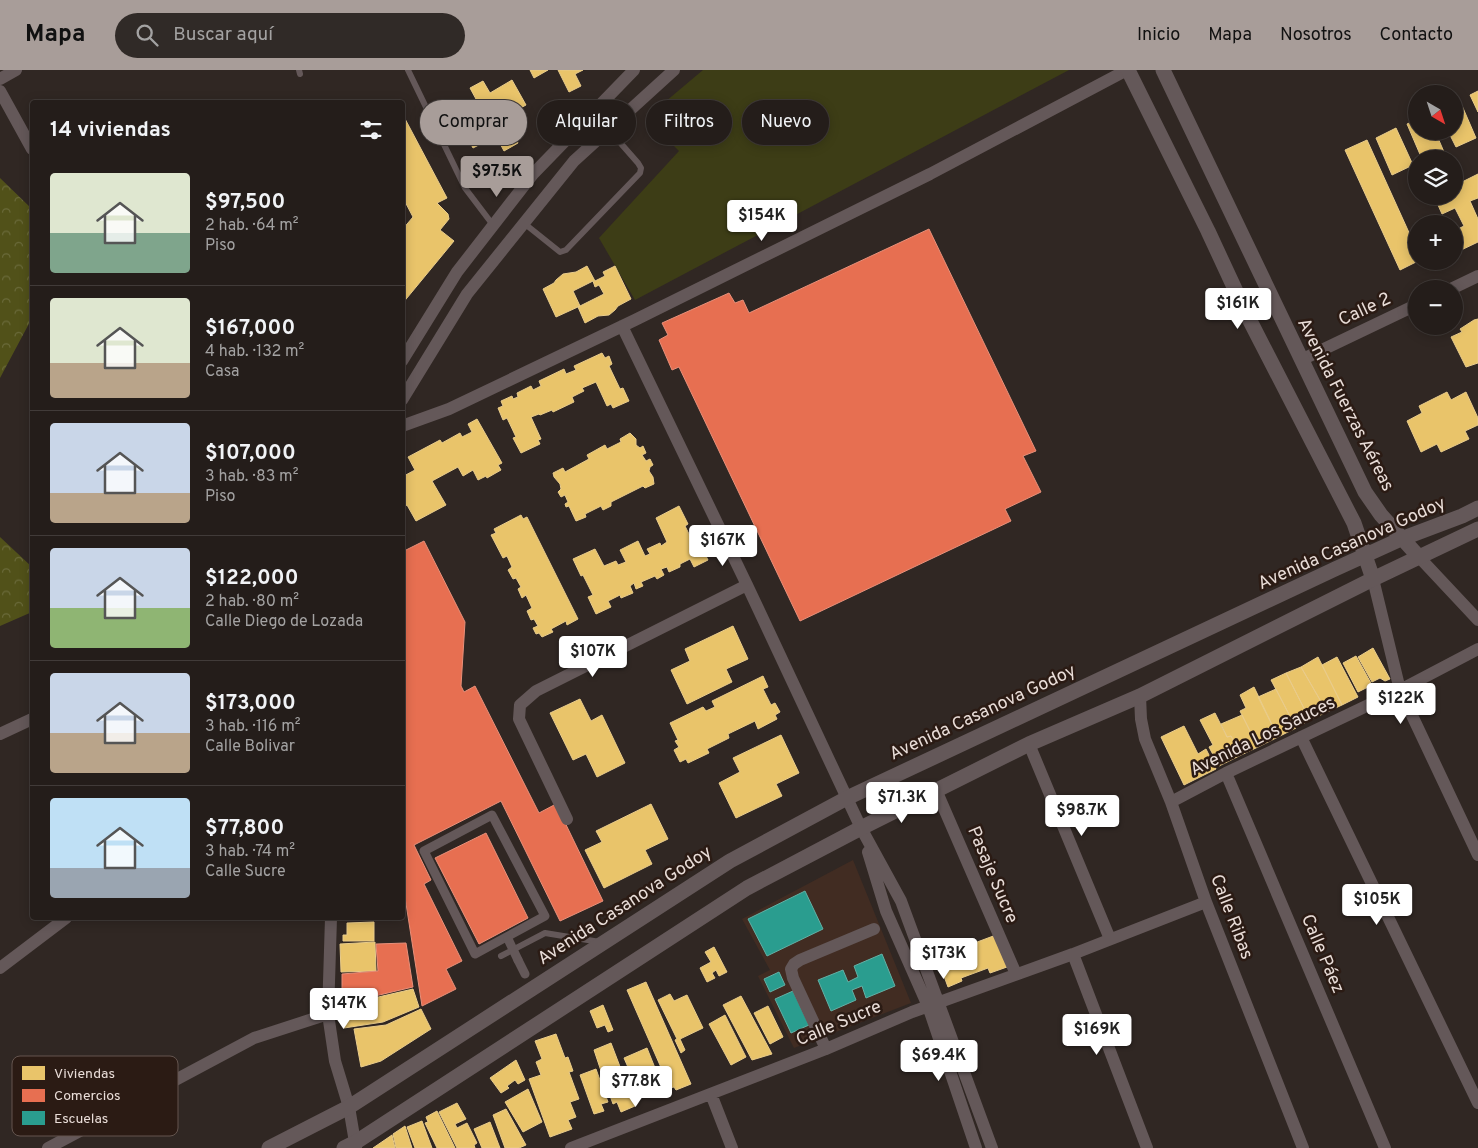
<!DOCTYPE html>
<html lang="es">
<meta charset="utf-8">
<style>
:root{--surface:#241d1a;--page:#302a27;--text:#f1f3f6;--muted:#a3a2a2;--line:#413b39;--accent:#a89d99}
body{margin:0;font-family:Overpass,sans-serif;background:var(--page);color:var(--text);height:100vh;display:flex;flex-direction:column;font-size:19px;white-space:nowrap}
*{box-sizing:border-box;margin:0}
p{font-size:16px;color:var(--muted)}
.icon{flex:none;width:28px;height:28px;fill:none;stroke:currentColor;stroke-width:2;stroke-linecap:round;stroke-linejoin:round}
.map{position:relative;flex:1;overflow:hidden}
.panel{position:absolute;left:30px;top:30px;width:375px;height:820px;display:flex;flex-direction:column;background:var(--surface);border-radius:5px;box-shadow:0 2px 12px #0003,0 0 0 1px var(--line)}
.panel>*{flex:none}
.guide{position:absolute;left:420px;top:30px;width:475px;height:45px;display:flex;gap:10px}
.needle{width:32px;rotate:141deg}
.controls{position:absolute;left:1408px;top:15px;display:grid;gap:10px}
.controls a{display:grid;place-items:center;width:55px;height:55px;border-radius:50%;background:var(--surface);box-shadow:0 2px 12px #0003,0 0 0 1px var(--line);font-size:25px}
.price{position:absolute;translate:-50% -42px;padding:0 11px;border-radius:5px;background:#fff;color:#222;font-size:16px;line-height:32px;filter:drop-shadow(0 1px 2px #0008)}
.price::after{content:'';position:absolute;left:50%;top:30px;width:15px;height:11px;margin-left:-8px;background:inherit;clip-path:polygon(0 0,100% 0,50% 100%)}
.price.on{background:var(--accent);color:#111}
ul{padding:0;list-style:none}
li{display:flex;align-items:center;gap:15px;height:125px;padding:0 20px}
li+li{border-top:1px solid var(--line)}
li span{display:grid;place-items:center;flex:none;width:140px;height:100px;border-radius:5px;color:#555}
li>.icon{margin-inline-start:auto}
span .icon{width:60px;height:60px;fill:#fffc;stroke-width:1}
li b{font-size:21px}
h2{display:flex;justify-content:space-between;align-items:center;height:60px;padding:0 20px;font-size:21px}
.tag{padding:0 18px;border-radius:22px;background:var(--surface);box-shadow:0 2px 12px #0003,0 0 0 1px var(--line);font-size:18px;line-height:45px}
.tag.on{background:var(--accent);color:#111}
header{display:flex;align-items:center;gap:30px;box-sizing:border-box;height:70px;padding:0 25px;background:var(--accent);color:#111}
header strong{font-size:24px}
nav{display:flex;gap:28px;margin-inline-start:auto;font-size:18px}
.search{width:350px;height:45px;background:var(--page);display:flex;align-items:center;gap:12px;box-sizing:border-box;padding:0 18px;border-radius:28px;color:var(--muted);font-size:19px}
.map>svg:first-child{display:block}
.built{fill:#412c22}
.green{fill:#3d3d16}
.forest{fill:url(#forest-crowns)}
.homes{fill:#e9c46a;stroke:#e9cc8b}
.shops{fill:#e76f51;stroke:#e8907a}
.schools{fill:#2a9d8f;stroke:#63b0a5}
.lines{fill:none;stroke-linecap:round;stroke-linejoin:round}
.service{stroke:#645859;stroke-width:6}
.pedestrian{stroke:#645859;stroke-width:9}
.minor{stroke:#645859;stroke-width:12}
.tertiary{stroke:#645859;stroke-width:15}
.pedestrian-bridge{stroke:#645859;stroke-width:9}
.labels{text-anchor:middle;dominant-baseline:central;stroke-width:5;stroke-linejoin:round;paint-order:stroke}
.street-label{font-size:18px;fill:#e9ddd8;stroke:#2b1b14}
.key{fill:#2b1b14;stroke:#64554f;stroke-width:1}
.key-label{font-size:14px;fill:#e9ddd8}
</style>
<header>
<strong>Mapa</strong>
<div class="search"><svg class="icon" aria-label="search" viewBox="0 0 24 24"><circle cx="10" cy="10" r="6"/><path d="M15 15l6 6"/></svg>Buscar aquí</div>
<nav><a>Inicio</a><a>Mapa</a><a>Nosotros</a><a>Contacto</a></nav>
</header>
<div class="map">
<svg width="1478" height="1078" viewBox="0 0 1478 1078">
<defs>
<pattern id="forest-crowns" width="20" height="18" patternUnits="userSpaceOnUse" patternTransform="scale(1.25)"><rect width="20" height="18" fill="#515119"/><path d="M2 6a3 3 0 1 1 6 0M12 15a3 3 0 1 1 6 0" fill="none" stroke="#6a6a3a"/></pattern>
</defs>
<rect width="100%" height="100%" fill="#302723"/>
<path class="built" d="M 853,790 L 911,933 L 794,978 L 758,906 L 770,900 L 742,849 Z"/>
<path class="green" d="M 703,0 L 1069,0 L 635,230 L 599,168 L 679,81 L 646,48 Z"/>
<path class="forest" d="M 0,108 L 32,139 L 32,248 L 0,308 Z
M 0,467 L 32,497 L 32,542 L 0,556 Z"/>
<path class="homes" d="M 530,0 L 548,0 L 534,8 Z
M 558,0 L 583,0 L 575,4 L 581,16 L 569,22 Z
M 512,10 L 526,35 L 504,47 L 518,73 L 504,81 L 496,66 L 473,78 L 460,54 L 483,42 L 470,18 L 483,11 L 490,23 Z
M 1478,21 L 1478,42 L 1470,25 Z
M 1460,31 L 1476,68 L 1456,77 L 1448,61 L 1454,61 L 1454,34 Z
M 403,45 L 447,128 L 437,133 L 448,144 L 449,149 L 440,160 L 454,171 L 402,234 L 402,160 L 413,147 L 402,126 Z
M 1416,50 L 1416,61 L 1435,61 L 1444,82 L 1429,89 L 1422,89 L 1407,54 Z
M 1396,58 L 1413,95 L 1392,105 L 1376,68 Z
M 1367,70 L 1416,178 L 1416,191 L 1418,191 L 1400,200 L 1345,80 Z
M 1478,104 L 1478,128 L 1470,131 L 1478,149 L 1478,172 L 1459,181 L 1454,169 L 1454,161 L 1464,156 L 1455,138 L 1442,144 L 1434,126 L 1454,126 L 1454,116 Z
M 587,196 L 595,211 L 605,206 L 603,202 L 615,196 L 631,229 L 618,236 L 615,240 L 609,245 L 598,246 L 585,253 L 578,237 L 604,224 L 599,215 L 595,217 L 593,211 L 573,221 L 580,236 L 556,247 L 543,219 L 554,213 L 556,210 L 563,204 L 576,202 Z
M 1478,249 L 1478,293 L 1466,297 L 1451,267 L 1462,262 L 1460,259 L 1474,250 Z
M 602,283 L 605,288 L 609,286 L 612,294 L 609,296 L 620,319 L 623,318 L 629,331 L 613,338 L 611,334 L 607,336 L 596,312 L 582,318 L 584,321 L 572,327 L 574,332 L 553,342 L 552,340 L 540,345 L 539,344 L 531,347 L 541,369 L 538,370 L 540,374 L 521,383 L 513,368 L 516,367 L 507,348 L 503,350 L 498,338 L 503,336 L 501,331 L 512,326 L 513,329 L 518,327 L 517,323 L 531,316 L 533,320 L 541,316 L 539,311 L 564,299 L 566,304 L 576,300 L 574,296 Z
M 1447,322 L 1451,330 L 1466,322 L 1478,348 L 1478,355 L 1465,361 L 1469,369 L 1441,382 L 1437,374 L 1421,382 L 1407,351 L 1422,343 L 1419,336 Z
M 477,349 L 502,393 L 498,395 L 501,400 L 487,408 L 486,406 L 478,410 L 473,400 L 463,406 L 458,397 L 432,411 L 446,435 L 416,451 L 407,435 L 402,438 L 402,407 L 415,400 L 408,387 L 440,370 L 442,373 L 460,363 L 462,367 L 472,362 L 468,354 Z
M 630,363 L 636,369 L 636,375 L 640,378 L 643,376 L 646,383 L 642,385 L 646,391 L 650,389 L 653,395 L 650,397 L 649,401 L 653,407 L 654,414 L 645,418 L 643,416 L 611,432 L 611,436 L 603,440 L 601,436 L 585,444 L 586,447 L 576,451 L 569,436 L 566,437 L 565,434 L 568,432 L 565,425 L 561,427 L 558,422 L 561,419 L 560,414 L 554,407 L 553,403 L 563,398 L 565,402 L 589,389 L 587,385 L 605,375 L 607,379 L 621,372 L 620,369 Z
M 679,436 L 688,454 L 685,456 L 694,474 L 699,472 L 708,490 L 694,497 L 690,489 L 680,494 L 680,497 L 669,502 L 667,497 L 661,499 L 664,505 L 657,509 L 655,506 L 641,512 L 643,516 L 636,519 L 634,513 L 630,516 L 633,523 L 621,528 L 620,525 L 608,531 L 611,537 L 596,544 L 588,527 L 593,525 L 583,505 L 581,506 L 573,489 L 595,479 L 604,496 L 616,491 L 618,495 L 626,492 L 620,480 L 638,471 L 645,486 L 650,484 L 647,479 L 660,473 L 661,476 L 667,472 L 656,448 Z
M 521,445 L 523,449 L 527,447 L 578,549 L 567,555 L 566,551 L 551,559 L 553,562 L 542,567 L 539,563 L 536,564 L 533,558 L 538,556 L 534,549 L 531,550 L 527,541 L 532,538 L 526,525 L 522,528 L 518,519 L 521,517 L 516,508 L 513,509 L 508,500 L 512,497 L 507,486 L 503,488 L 491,465 L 496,463 L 494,459 Z
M 733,556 L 748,589 L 726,599 L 732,612 L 687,634 L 671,600 L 690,591 L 685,579 Z
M 1373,578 L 1390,609 L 1385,611 L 1380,608 L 1372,612 L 1358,587 Z
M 1356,586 L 1372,615 L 1358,622 L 1343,593 Z
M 1318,587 L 1342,635 L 1327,642 L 1301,597 Z
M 1337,587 L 1358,627 L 1342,635 L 1322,595 Z
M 1301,597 L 1327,642 L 1310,650 L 1286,603 Z
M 1286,603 L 1310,650 L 1301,655 L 1297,648 L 1292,650 L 1271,610 Z
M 763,606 L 768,617 L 763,619 L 771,635 L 775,633 L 780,642 L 775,645 L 777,649 L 758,659 L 755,651 L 728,664 L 729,668 L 707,679 L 709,683 L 688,693 L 686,689 L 680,692 L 674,680 L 679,677 L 675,671 L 678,670 L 670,653 L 703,637 L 706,641 L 715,637 L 712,631 Z
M 1254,617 L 1278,667 L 1258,677 L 1240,641 L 1246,638 L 1240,625 Z
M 1276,619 L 1296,658 L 1278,667 L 1258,627 Z
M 580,629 L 591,651 L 602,645 L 625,693 L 597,707 L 586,684 L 573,690 L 550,643 Z
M 1215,643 L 1227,667 L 1231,666 L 1241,685 L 1219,696 L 1209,677 L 1213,675 L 1200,650 Z
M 1242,645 L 1258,677 L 1241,685 L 1231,666 L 1227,667 L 1221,654 Z
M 1184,656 L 1198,684 L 1206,679 L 1216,699 L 1184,715 L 1161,667 Z
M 781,665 L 799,703 L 776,714 L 782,726 L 736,748 L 719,713 L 740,702 L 733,688 Z
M 651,734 L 668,769 L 645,780 L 652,794 L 604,818 L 585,780 L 602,772 L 596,761 Z
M 374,852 L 374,871 L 343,871 L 343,865 L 347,865 L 347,853 Z
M 996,865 L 1007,897 L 990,903 L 988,898 L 961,908 L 962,911 L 948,917 L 937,887 Z
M 375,872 L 376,901 L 341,902 L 340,874 Z
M 714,877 L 727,902 L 719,906 L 716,900 L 712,903 L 715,908 L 707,912 L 700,898 L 711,892 L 705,882 Z
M 646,912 L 691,1014 L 676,1020 L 674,1017 L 670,1018 L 627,920 Z
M 413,919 L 419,937 L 383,952 L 344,958 L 343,930 L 374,928 Z
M 670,924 L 674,931 L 687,925 L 703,958 L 680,969 L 685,980 L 681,983 L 675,970 L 677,969 L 658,930 Z
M 741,926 L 772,984 L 752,990 L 723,935 Z
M 603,935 L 613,960 L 608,962 L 605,955 L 597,958 L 590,941 Z
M 768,936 L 783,967 L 770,974 L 754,943 Z
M 421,939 L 431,959 L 381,991 L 361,997 L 354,959 L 386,955 Z
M 725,945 L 746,987 L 731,995 L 709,954 Z
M 556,964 L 565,988 L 568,987 L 573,1001 L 569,1002 L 579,1029 L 570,1032 L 576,1047 L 568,1050 L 572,1059 L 550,1067 L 529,1009 L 541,1005 L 536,992 L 542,989 L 535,971 Z
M 611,973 L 635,1036 L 621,1042 L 617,1032 L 613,1034 L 604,1009 L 613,1006 L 610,998 L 601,1001 L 594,980 Z
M 647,978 L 661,1013 L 646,1019 L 649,1024 L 641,1027 L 624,988 Z
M 516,990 L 525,1010 L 518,1014 L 515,1010 L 507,1016 L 509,1018 L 501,1023 L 490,1008 Z
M 596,999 L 608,1032 L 601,1034 L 604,1041 L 594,1044 L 580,1005 Z
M 528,1019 L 542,1052 L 523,1062 L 505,1032 Z
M 457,1033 L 466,1049 L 455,1054 L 457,1058 L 467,1053 L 477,1073 L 474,1075 L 475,1078 L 457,1078 L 439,1042 Z
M 506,1039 L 526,1075 L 519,1078 L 505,1078 L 493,1045 Z
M 437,1041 L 455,1078 L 437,1078 L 425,1053 L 428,1052 L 426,1047 Z
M 422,1051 L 432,1078 L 415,1078 L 407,1057 Z
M 490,1052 L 500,1078 L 482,1078 L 474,1059 Z
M 405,1056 L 412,1078 L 396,1078 L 393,1064 Z
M 392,1065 L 395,1078 L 373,1078 Z"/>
<path class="shops" d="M 929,159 L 1036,381 L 1023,386 L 1041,422 L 1005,439 L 1011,451 L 800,551 L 679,297 L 672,300 L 659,270 L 668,265 L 662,253 L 729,223 L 735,233 L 743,230 L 749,243 Z
M 424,471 L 465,552 L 461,616 L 464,622 L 475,616 L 539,743 L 556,734 L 603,831 L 560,851 L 501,731 L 414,775 L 431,810 L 424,814 L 462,891 L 446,899 L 456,919 L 422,936 L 402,808 L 402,482 Z
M 486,763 L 528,848 L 479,874 L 435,788 Z
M 406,873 L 413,917 L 375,926 L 342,927 L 342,904 L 378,901 L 376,874 Z"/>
<path class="schools" d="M 805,821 L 823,859 L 767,886 L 748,849 Z
M 882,884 L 895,916 L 866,928 L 862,916 L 852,920 L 856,930 L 831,941 L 818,910 L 843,900 L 848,912 L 858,907 L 854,896 Z
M 779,902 L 785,915 L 770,922 L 764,909 Z
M 793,921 L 809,955 L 791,963 L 775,929 Z"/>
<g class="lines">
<path class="service" d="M 299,0 L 300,4
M 408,0 L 465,118 L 493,155
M 525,154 L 560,182 L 566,180 L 640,103 L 641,98 L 638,93 L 609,60
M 501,886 L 545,863 L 600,872"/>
<path class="pedestrian" d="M 492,745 L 545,846 L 475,884 L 424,781 Z
M 518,890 L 525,904"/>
<path class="minor" d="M 0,9 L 16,0
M 0,21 L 32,79
M 1451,219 L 1478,206
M 622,256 L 747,515 L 861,758 L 901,831 L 992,1078
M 1301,290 L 1416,235
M 402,291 L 457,202 L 533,104 L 634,0
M 402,330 L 467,224 L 574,91 L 674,0
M 402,356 L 449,339 L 635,250 L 930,104 L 1127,0
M 1419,487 L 1478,550
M 1373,509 L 1400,620 L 1478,785
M 1140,626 L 1141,649 L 1145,669 L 1171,732 L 1206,832 L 1303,1078
M 0,664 L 32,649
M 1301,667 L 1478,1033
M 1029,674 L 1110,869
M 1226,703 L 1385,1078
M 936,720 L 1016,904
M 1171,732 L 1226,703 L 1400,620 L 1478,579
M 567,749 L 519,649 L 520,635 L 536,621 L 747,515
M 868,782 L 886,841 L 928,936 L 976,1078
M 331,848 L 328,944 L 335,991 L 349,1037 L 356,1078
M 1073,884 L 1147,1078
M 0,898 L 66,848
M 826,979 L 793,908 L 791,899 L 794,894 L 800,890 L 874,859
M 711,1024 L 732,1078
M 48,1078 L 254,968 L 328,944
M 571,1078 L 826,979 L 912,942 L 1073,884 L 1206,832"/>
<path class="tertiary" d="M 1128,0 L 1208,161 L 1247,245 L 1354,453 L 1373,509
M 1163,0 L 1365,422 L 1381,445 L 1419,487
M 269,1078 L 349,1037 L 730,791 L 847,728 L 1335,499 L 1401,469 L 1462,446 L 1478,438
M 344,1078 L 356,1072 L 747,818 L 861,758 L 1029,674 L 1140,626 L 1373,509 L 1478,459"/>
<path class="pedestrian-bridge" d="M 508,869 L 518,890"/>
</g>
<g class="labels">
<g class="street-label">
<text transform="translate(1365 240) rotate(-25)">Calle 2</text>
<text transform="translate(1345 335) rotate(63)">Avenida Fuerzas Aéreas</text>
<text transform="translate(1352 474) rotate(-24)">Avenida Casanova Godoy</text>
<text transform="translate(983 643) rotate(-25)">Avenida Casanova Godoy</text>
<text transform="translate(1263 667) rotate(-26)">Avenida Los Sauces</text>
<text transform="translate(992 805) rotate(67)">Pasaje Sucre</text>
<text transform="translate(625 836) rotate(-33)">Avenida Casanova Godoy</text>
<text transform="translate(1231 847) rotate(69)">Calle Ribas</text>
<text transform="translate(1322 884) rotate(67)">Calle Páez</text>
<text transform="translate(839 954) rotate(-23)">Calle Sucre</text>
</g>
</g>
<rect x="12" y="986" width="166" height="80" rx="8" class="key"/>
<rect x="22" y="996" width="23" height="14" fill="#e9c46a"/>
<rect x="22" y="1019" width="23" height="13" fill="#e76f51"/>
<rect x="22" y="1041" width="23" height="14" fill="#2a9d8f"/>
<g class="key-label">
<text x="54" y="1008">Viviendas</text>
<text x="54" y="1030">Comercios</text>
<text x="54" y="1053">Escuelas</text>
</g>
</svg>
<div class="controls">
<a><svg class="needle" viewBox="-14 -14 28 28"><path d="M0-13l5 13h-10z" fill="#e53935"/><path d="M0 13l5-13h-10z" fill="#a3a2a2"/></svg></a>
<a><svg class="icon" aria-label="layers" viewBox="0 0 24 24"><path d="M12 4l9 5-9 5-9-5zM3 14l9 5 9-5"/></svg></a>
<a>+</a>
<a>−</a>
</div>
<b class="price on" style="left:497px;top:128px">$97.5K</b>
<b class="price" style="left:762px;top:172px">$154K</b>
<b class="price" style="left:1238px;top:260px">$161K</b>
<b class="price" style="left:723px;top:497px">$167K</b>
<b class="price" style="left:593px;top:608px">$107K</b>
<b class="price" style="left:1401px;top:655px">$122K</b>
<b class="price" style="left:902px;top:754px">$71.3K</b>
<b class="price" style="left:1082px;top:767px">$98.7K</b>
<b class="price" style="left:1377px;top:856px">$105K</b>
<b class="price" style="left:944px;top:910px">$173K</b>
<b class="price" style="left:344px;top:960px">$147K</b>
<b class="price" style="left:1097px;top:986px">$169K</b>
<b class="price" style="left:939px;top:1012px">$69.4K</b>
<b class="price" style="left:636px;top:1038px">$77.8K</b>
<div class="guide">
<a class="tag on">Comprar</a>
<a class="tag">Alquilar</a>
<a class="tag">Filtros</a>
<a class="tag">Nuevo</a>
</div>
<section class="panel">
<h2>14 viviendas<svg class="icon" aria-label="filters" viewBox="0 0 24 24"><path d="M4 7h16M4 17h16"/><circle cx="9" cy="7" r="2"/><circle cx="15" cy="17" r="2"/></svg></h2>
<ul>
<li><span style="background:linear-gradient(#dfe7d0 60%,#7fa58c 0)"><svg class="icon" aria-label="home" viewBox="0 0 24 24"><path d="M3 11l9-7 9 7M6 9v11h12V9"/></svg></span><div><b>$97,500</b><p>2 hab. · 64 m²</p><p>Piso</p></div></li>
<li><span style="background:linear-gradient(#dfe7d0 65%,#b9a48a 0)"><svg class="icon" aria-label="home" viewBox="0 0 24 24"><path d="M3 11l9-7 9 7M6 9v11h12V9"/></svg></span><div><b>$167,000</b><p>4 hab. · 132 m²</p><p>Casa</p></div></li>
<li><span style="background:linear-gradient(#c9d6e8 70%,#b9a48a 0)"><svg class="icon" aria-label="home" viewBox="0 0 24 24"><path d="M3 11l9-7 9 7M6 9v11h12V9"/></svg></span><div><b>$107,000</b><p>3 hab. · 83 m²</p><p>Piso</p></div></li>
<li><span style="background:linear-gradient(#c9d6e8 60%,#8fb573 0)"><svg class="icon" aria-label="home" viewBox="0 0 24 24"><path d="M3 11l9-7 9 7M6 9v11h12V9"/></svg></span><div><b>$122,000</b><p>2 hab. · 80 m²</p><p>Calle Diego de Lozada</p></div></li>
<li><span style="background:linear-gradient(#c9d6e8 60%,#b9a48a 0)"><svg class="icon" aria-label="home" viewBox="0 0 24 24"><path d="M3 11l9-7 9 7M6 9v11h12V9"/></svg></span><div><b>$173,000</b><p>3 hab. · 116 m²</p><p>Calle Bolivar</p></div></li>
<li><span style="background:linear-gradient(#bfe0f5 70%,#9aa5b1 0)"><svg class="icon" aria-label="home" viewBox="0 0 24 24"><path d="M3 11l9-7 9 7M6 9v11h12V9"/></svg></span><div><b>$77,800</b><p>3 hab. · 74 m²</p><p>Calle Sucre</p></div></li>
</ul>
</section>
</div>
